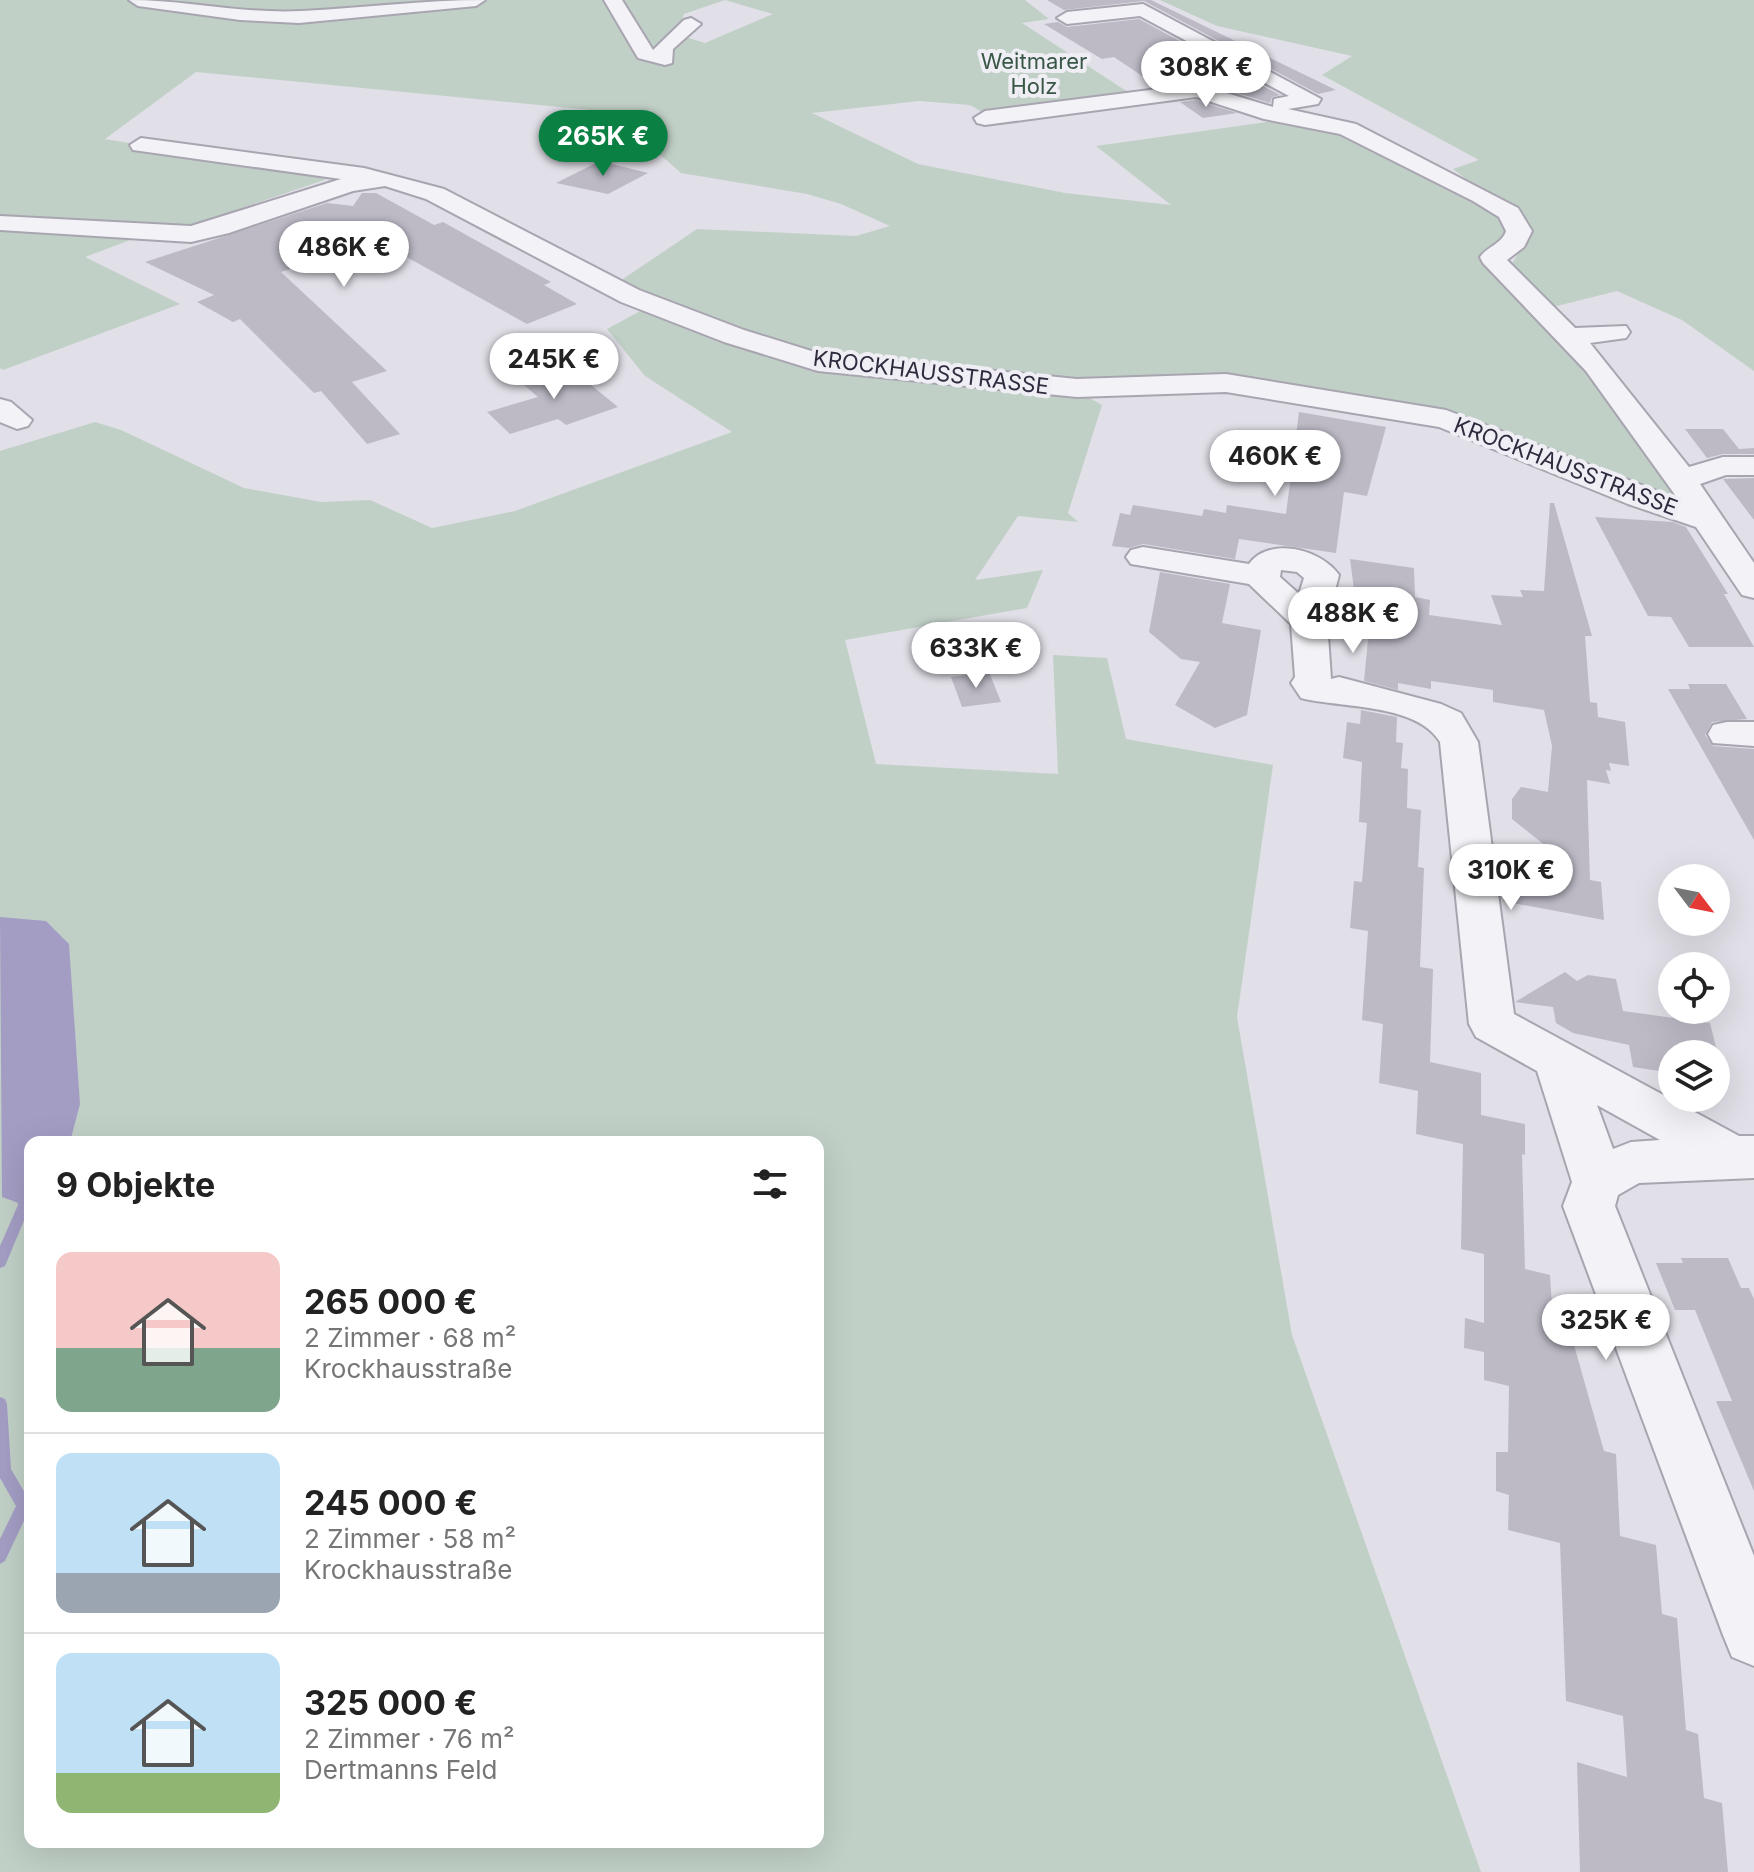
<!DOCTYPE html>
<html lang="de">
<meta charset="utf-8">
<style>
:root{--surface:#fff;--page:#f2f2f2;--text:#222;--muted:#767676;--line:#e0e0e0;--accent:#0b8043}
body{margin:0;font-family:Inter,sans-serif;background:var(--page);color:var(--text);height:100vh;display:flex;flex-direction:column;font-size:30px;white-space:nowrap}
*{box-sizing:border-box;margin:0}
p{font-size:26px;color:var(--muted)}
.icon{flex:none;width:44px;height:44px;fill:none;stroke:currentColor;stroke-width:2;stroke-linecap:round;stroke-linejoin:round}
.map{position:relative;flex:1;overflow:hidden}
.panel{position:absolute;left:24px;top:1136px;width:800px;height:712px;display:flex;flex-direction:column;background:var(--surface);border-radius:16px;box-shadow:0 8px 32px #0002}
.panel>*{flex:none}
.needle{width:52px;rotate:122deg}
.buttons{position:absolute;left:1658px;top:864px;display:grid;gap:16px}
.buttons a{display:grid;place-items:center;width:72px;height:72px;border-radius:50%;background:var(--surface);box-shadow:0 8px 32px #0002;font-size:40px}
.price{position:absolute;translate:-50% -68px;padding:0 18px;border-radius:28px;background:#fff;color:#222;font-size:26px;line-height:52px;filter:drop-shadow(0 2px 4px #0008)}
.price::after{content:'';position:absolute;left:50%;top:48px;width:24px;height:18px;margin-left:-12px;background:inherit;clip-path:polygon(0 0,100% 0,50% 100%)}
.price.on{background:var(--accent);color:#fff}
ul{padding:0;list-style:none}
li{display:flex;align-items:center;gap:24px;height:200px;padding:0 32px}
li+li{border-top:2px solid var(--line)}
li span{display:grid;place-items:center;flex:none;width:224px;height:160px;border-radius:16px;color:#555}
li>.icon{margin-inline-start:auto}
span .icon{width:96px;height:96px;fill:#fffc;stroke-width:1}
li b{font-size:34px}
h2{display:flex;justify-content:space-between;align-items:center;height:96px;padding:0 32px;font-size:34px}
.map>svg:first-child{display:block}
.green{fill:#c1d0c7;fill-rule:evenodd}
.water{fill:#a39dc4}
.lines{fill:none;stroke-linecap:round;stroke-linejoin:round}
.stream{fill:#a39dc4;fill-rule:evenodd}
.building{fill:#bdbac6}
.minor-casing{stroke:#a8a5b1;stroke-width:4}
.minor{fill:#f3f2f6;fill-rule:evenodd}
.labels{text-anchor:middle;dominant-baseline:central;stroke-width:8;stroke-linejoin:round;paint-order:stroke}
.far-park-label{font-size:22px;fill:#385746;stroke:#f0eef5}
.far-street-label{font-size:22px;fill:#2f2a3d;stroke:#f0eef5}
</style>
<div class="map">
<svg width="1754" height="1872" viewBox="0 0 1754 1872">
<rect width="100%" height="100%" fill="#e1dfe7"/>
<path class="green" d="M 0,0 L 1025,0 L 1049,19 L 1022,23 L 1134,96 L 987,115 L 970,105 L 919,101 L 812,113 L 918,164 L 1065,193 L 1171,205 L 1096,146 L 1288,119 L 1339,128 L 1471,196 L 1512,229 L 1486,260 L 1567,346 L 1677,497 L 1622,483 L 1459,416 L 1268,383 L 1110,383 L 813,354 L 715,323 L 617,283 L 697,229 L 856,236 L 890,226 L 841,204 L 807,194 L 681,173 L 611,112 L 196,72 L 105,139 L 343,178 L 327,179 L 231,212 L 239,217 L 207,229 L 162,228 L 85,257 L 180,304 L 3,370 L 0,368 ZM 725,0 L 773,14 L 705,43 L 676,34 L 684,14 Z
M 1160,0 L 1754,0 L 1754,371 L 1682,320 L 1617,291 L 1545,309 L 1510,267 L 1532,230 L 1453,169 L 1479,160 L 1322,75 L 1352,56 L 1217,26 Z
M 644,309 L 815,367 L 989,389 L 1086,396 L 1102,405 L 1068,513 L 1078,522 L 1018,516 L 975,580 L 1043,570 L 1027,608 L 845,640 L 876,764 L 1058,774 L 1053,655 L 1107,658 L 1126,739 L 1273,765 L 1237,1017 L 1292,1335 L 1481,1872 L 0,1872 L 0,451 L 95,422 L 121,430 L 244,488 L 321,502 L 370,500 L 432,528 L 515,511 L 732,432 L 645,376 L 607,329 ZM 30,1142 L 818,1142 L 818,1842 L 30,1842 Z"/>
<path class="water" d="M 0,917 L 46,921 L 69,944 L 80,1104 L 70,1142 L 30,1142 L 30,1201 L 24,1205 L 2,1197 Z"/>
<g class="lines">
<path class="stream" d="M 21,1187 L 25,1188 L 30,1206 L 5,1266 L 0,1268 L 0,1246 L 18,1205 L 15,1192 L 17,1188 Z
M 0,1397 L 5,1399 L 7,1404 L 11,1469 L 29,1500 L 30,1508 L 5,1561 L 0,1564 L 0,1539 L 16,1506 L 0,1478 Z"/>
</g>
<path class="building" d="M 1047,0 L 1151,0 L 1336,90 L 1318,94 L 1144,1 L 1064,10 Z
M 1139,19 L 1280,95 L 1272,97 L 1270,103 L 1198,81 L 1157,86 L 1114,57 L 1102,59 L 1044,24 L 1058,22 L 1067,27 Z
M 1196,100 L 1237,113 L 1203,118 L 1180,102 Z
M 600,161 L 648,173 L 608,194 L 556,183 Z
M 362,193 L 376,193 L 434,225 L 443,222 L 551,282 L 544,285 L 577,304 L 527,324 L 376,240 L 281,272 L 387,371 L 352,382 L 400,434 L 367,444 L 321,391 L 314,393 L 240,319 L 233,322 L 197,302 L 214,295 L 145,262 L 327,203 L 353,206 Z
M 564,363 L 618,407 L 566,425 L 558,419 L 510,434 L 487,412 L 538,397 L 524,385 L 536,381 L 528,374 Z
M 1299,412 L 1386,427 L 1367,496 L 1344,492 L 1336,553 L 1239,539 L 1235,559 L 1143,544 L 1129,548 L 1112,546 L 1120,513 L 1130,515 L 1133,505 L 1202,516 L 1204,509 L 1226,513 L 1227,505 L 1286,514 Z
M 1685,429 L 1723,429 L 1739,449 L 1754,448 L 1754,454 L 1723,454 L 1707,458 Z
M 1754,478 L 1754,520 L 1723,479 Z
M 1550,503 L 1554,503 L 1592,636 L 1585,636 L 1590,702 L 1597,703 L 1598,717 L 1625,722 L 1629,766 L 1609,763 L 1611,771 L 1606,770 L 1610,784 L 1587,780 L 1590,880 L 1601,882 L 1604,920 L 1502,901 L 1540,879 L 1519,862 L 1547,847 L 1512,819 L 1512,799 L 1521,787 L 1548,792 L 1552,746 L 1544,710 L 1493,702 L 1493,690 L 1431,681 L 1431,689 L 1398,683 L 1398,690 L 1364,681 L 1372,599 L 1355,597 L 1350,559 L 1414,568 L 1415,597 L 1430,600 L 1429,615 L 1502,625 L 1491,595 L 1523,597 L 1520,590 L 1544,591 Z
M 1595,517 L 1673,522 L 1686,527 L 1728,594 L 1724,594 L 1754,647 L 1689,647 L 1671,617 L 1648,616 Z
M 1160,572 L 1230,584 L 1222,623 L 1261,630 L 1247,715 L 1215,728 L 1175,705 L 1200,662 L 1181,659 L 1149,632 Z
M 989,672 L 1001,702 L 962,707 L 951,677 Z
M 1688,684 L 1726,684 L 1747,719 L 1712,722 L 1705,735 L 1713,746 L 1754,749 L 1754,840 L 1668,689 L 1690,689 Z
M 1361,710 L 1397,717 L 1396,742 L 1403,743 L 1401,768 L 1408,769 L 1407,808 L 1421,810 L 1418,867 L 1424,868 L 1420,967 L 1433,969 L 1430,1062 L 1481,1073 L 1481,1115 L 1525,1124 L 1525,1155 L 1522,1154 L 1525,1269 L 1550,1275 L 1554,1336 L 1572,1338 L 1604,1451 L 1616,1454 L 1620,1536 L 1656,1545 L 1662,1614 L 1677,1618 L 1686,1730 L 1698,1734 L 1704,1798 L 1722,1803 L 1728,1872 L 1580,1872 L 1577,1762 L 1627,1777 L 1623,1716 L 1566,1701 L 1560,1543 L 1508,1530 L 1509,1495 L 1496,1491 L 1496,1452 L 1508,1452 L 1509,1386 L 1484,1380 L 1484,1352 L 1464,1348 L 1465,1318 L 1484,1323 L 1484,1254 L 1461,1249 L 1463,1144 L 1416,1134 L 1418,1091 L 1379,1083 L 1383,1024 L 1362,1020 L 1368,931 L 1350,928 L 1354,881 L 1362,882 L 1367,823 L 1359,822 L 1362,762 L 1343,758 L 1347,722 L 1360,724 Z
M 1565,972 L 1577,981 L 1588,975 L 1616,979 L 1623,1011 L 1710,1023 L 1724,1080 L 1716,1079 L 1716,1054 L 1672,1054 L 1672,1073 L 1633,1067 L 1629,1045 L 1573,1033 L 1556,1023 L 1553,1007 L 1515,1002 Z
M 1681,1258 L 1728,1258 L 1741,1288 L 1749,1288 L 1754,1299 L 1754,1491 L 1716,1401 L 1732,1401 L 1695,1310 L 1675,1310 L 1656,1263 L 1683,1263 Z"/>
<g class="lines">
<defs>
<path id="minor" d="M 129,0 C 186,0 243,14 301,11 C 363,8 423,0 485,0 L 476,6 L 299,23 L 240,20 L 138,6 Z
M 604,0 L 622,0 L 653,50 L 684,20 L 691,18 L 701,24 L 673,49 L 672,63 L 665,65 L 638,58 Z
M 1143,4 L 1321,99 L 1318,104 L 1288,109 L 1356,124 L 1518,208 L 1532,231 L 1524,247 L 1507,260 L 1575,328 L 1626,326 L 1630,332 L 1626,338 L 1590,343 L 1689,467 L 1723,457 L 1754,457 L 1754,475 L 1726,475 L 1700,484 L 1754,563 L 1754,598 L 1742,595 L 1696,527 L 1628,504 L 1439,427 L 1226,392 L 1077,397 L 818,371 L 724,342 L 621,302 L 426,199 L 385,186 L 353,191 L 229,233 L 191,242 L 0,230 L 0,216 L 191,226 L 341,179 L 133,150 L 130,145 L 141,138 L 364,168 L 444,189 L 639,290 L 744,330 L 821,354 L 1077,379 L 1226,374 L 1446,410 L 1678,499 L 1586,371 L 1483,263 L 1480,257 C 1488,246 1502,244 1506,231 L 1499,217 L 1473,201 L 1340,134 L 1264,119 L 1196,97 L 985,125 L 977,123 L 974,118 L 985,111 L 1197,84 L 1273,107 L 1274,99 L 1289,96 L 1140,16 L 1067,24 L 1057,18 L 1067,12 Z
M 0,399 L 11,402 L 32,420 L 28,426 L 17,429 L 0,422 Z
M 1143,547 L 1249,564 C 1269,536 1321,549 1339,575 L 1327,621 L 1331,679 L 1339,677 L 1441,704 L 1461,713 L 1478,742 L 1514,1014 L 1739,1136 L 1754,1136 L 1754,1178 L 1639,1183 L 1618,1195 L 1615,1206 L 1754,1556 L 1754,1666 L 1732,1657 L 1723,1635 L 1563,1206 L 1572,1182 L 1537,1071 L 1476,1037 L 1469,1024 L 1440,742 C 1417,703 1339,708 1301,698 L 1291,683 L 1295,677 L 1291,624 L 1249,584 L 1131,564 L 1126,557 L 1131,550 ZM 1281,570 L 1297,572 L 1304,578 L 1299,594 L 1280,577 ZM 1597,1105 L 1660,1140 L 1631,1142 L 1613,1149 Z
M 1727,722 L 1754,722 L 1754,746 L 1713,743 L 1708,734 L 1713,725 Z"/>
</defs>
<use href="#minor" class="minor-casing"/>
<use href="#minor" class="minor"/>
</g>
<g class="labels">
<g class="far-park-label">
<text x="1034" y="61">Weitmarer<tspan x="1034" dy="25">Holz</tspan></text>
</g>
<g class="far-street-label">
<text transform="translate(931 372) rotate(7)">KROCKHAUSSTRASSE</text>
<text transform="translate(1566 466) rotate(21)">KROCKHAUSSTRASSE</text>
</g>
</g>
</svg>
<div class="buttons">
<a><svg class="needle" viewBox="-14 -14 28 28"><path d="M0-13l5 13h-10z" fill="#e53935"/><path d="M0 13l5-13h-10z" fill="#767676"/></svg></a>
<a><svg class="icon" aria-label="locate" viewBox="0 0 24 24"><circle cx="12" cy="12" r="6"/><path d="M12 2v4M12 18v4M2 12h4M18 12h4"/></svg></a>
<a><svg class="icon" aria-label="layers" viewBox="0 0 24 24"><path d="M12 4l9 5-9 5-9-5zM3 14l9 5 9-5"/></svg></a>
</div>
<b class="price" style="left:1206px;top:109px">308K €</b>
<b class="price on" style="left:603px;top:178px">265K €</b>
<b class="price" style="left:344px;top:289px">486K €</b>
<b class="price" style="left:554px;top:401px">245K €</b>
<b class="price" style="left:1275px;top:498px">460K €</b>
<b class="price" style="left:1353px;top:655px">488K €</b>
<b class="price" style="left:976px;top:690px">633K €</b>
<b class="price" style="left:1511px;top:912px">310K €</b>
<b class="price" style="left:1606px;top:1362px">325K €</b>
<section class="panel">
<h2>9 Objekte<svg class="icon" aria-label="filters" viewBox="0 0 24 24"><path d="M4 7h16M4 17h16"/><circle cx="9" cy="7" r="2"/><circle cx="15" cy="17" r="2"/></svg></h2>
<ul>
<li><span style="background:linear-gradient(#f6c9c9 60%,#7fa58c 0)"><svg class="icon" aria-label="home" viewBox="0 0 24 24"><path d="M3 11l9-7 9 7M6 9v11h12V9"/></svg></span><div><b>265 000 €</b><p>2 Zimmer · 68 m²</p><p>Krockhausstraße</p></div></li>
<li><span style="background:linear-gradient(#bfe0f5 75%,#9aa5b1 0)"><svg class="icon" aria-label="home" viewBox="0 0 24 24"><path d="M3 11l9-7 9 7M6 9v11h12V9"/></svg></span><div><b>245 000 €</b><p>2 Zimmer · 58 m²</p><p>Krockhausstraße</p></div></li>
<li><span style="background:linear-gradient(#bfe0f5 75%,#8fb573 0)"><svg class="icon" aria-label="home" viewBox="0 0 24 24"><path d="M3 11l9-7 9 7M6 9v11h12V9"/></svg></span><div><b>325 000 €</b><p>2 Zimmer · 76 m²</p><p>Dertmanns Feld</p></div></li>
</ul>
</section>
</div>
